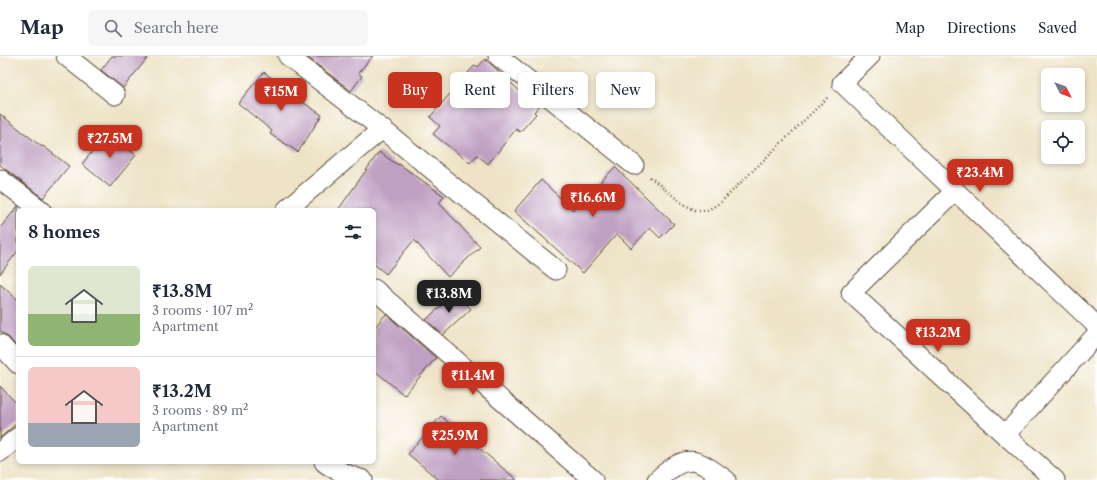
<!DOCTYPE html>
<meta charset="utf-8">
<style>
:root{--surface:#fff;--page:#f6f6f7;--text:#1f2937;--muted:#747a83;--line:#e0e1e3;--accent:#c8321e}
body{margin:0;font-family:"Libre Caslon Text",serif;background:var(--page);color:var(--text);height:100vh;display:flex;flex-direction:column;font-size:15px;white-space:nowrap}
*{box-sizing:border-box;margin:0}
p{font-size:13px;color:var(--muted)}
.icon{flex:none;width:22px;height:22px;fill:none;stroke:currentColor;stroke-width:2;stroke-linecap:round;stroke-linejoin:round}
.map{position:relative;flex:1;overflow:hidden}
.side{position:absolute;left:16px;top:152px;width:360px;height:256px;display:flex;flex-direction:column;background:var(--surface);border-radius:6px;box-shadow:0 2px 6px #0003}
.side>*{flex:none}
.guide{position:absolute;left:388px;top:16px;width:380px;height:36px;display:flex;gap:8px}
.needle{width:26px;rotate:132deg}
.controls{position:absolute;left:1041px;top:12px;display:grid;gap:8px}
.controls a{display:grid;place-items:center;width:44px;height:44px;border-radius:6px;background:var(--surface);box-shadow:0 2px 6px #0003;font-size:20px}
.price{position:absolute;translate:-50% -34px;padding:0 9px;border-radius:8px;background:var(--accent);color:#fff;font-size:13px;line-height:26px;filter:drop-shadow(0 1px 2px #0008)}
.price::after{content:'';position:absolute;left:50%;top:24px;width:12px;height:9px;margin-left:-6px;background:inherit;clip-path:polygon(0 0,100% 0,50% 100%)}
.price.active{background:#222;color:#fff}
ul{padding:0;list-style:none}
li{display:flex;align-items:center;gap:12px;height:100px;padding:0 12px}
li+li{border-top:1px solid var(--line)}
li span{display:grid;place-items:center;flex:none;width:112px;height:80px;border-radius:6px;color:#555}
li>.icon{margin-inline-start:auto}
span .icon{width:48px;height:48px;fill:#fffc;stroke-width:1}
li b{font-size:17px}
h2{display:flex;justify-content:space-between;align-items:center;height:48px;padding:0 12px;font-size:17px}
.pill{padding:0 14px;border-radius:6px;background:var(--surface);box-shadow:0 2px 6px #0003;font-size:14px;line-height:36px}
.pill.active{background:var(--accent);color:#fff}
header{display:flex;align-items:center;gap:24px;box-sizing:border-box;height:56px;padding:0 20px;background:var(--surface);border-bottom:1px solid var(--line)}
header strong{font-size:19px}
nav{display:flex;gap:22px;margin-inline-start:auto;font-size:14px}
.search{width:280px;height:36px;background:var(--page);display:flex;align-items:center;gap:10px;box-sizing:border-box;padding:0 14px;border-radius:6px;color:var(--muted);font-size:15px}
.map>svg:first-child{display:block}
.building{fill:#c0a0c2}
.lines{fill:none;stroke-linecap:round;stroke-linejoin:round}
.street-casing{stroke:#564637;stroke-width:21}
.path{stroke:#564637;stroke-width:2.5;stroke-dasharray:1 3;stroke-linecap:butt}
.street{stroke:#fff;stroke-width:19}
</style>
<header>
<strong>Map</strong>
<div class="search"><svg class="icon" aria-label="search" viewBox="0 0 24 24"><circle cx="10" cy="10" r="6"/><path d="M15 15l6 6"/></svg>Search here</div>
<nav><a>Map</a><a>Directions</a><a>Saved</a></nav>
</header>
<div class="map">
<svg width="1097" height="424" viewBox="0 0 1097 424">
<rect width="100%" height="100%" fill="#fff"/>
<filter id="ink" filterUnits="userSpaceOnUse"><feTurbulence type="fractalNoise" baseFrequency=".025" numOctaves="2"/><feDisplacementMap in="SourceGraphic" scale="8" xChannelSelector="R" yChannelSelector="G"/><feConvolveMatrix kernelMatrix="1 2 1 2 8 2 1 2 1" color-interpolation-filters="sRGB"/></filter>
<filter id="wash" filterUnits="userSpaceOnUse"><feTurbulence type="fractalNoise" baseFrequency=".012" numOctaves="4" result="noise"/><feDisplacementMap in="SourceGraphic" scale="16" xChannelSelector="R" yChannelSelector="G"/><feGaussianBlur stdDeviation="0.9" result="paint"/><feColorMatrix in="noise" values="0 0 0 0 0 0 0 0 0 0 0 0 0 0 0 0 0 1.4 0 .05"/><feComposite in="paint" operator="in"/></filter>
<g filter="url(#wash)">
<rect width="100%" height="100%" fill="#eee3c6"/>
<g id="blocks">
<path class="building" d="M 112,0 L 149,0 L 123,32 L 101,14 Z
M 306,0 L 373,0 L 358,17 L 362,20 L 351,35 Z
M 485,3 L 525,40 L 527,37 L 541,48 L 534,56 L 536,58 L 520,76 L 516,73 L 488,108 L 477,99 L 470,107 L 433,78 L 440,70 L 430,61 L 475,9 L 478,11 Z
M 264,16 L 288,36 L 322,59 L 298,96 L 270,78 L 272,75 L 238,47 Z
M 0,58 L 42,91 L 43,90 L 69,110 L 43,142 L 0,109 Z
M 117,78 L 130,88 L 127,92 L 136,99 L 110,131 L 82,108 L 105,80 L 111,85 Z
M 379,96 L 398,109 L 399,108 L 444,140 L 439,147 L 480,191 L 448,221 L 414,184 L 386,218 L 374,208 L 374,154 L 338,154 Z
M 615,111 L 674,168 L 660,182 L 650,172 L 631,192 L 617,178 L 583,217 L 514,155 L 541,124 L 573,154 Z
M 18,150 L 18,195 L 0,218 L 0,172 Z
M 0,228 L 18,244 L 18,292 L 8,281 L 0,275 Z
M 455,237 L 471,253 L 443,279 L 426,264 Z
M 386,258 L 436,302 L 404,339 L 374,314 L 374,272 Z
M 0,330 L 18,349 L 18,366 L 0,382 Z
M 441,360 L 517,424 L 439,424 L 408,398 Z"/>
</g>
</g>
<g filter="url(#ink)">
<use href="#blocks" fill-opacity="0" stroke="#564637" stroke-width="1"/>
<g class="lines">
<defs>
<path id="street" d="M 66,0 L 115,39
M 288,0 L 382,73 L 556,214
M 498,0 L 634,109
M 870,0 L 842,27 L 1097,270
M 0,123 L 41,154
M 955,135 L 851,237 L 1005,379
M 286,154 L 382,73
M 374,233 L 593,424
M 0,288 L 18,308
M 0,396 L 18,381
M 324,406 C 335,415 349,419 363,424
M 657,424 C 687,397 695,401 726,424
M 1055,424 L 1005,379 L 1097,278"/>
</defs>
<use href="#street" class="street-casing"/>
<path class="path" d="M 650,121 L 683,148 L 695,154 L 708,154 L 721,146 L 828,41"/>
<use href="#street" class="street"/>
</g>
</g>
</svg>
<div class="controls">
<a><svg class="needle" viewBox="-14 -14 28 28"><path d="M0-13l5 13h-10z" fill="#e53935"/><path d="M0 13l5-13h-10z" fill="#747a83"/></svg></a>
<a><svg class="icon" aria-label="locate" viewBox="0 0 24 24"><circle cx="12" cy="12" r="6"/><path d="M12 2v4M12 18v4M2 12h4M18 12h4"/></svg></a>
</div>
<b class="price" style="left:281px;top:56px">₹15M</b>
<b class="price" style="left:110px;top:103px">₹27.5M</b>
<b class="price" style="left:980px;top:137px">₹23.4M</b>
<b class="price" style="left:593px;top:162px">₹16.6M</b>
<b class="price active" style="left:449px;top:258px">₹13.8M</b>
<b class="price" style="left:938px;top:297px">₹13.2M</b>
<b class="price" style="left:473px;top:340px">₹11.4M</b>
<b class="price" style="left:455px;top:400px">₹25.9M</b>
<div class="guide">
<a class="pill active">Buy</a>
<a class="pill">Rent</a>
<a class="pill">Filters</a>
<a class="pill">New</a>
</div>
<section class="side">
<h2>8 homes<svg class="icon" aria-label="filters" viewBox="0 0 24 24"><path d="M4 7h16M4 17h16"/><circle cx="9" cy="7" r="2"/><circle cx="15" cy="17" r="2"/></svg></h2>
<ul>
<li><span style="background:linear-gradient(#dfe7d0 60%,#8fb573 0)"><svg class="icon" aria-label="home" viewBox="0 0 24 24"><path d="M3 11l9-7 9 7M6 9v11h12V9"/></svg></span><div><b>₹13.8M</b><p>3 rooms · 107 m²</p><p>Apartment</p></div></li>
<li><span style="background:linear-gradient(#f6c9c9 70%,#9aa5b1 0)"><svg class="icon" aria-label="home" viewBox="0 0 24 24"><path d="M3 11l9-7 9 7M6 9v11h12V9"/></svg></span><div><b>₹13.2M</b><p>3 rooms · 89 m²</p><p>Apartment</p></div></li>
</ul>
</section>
</div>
